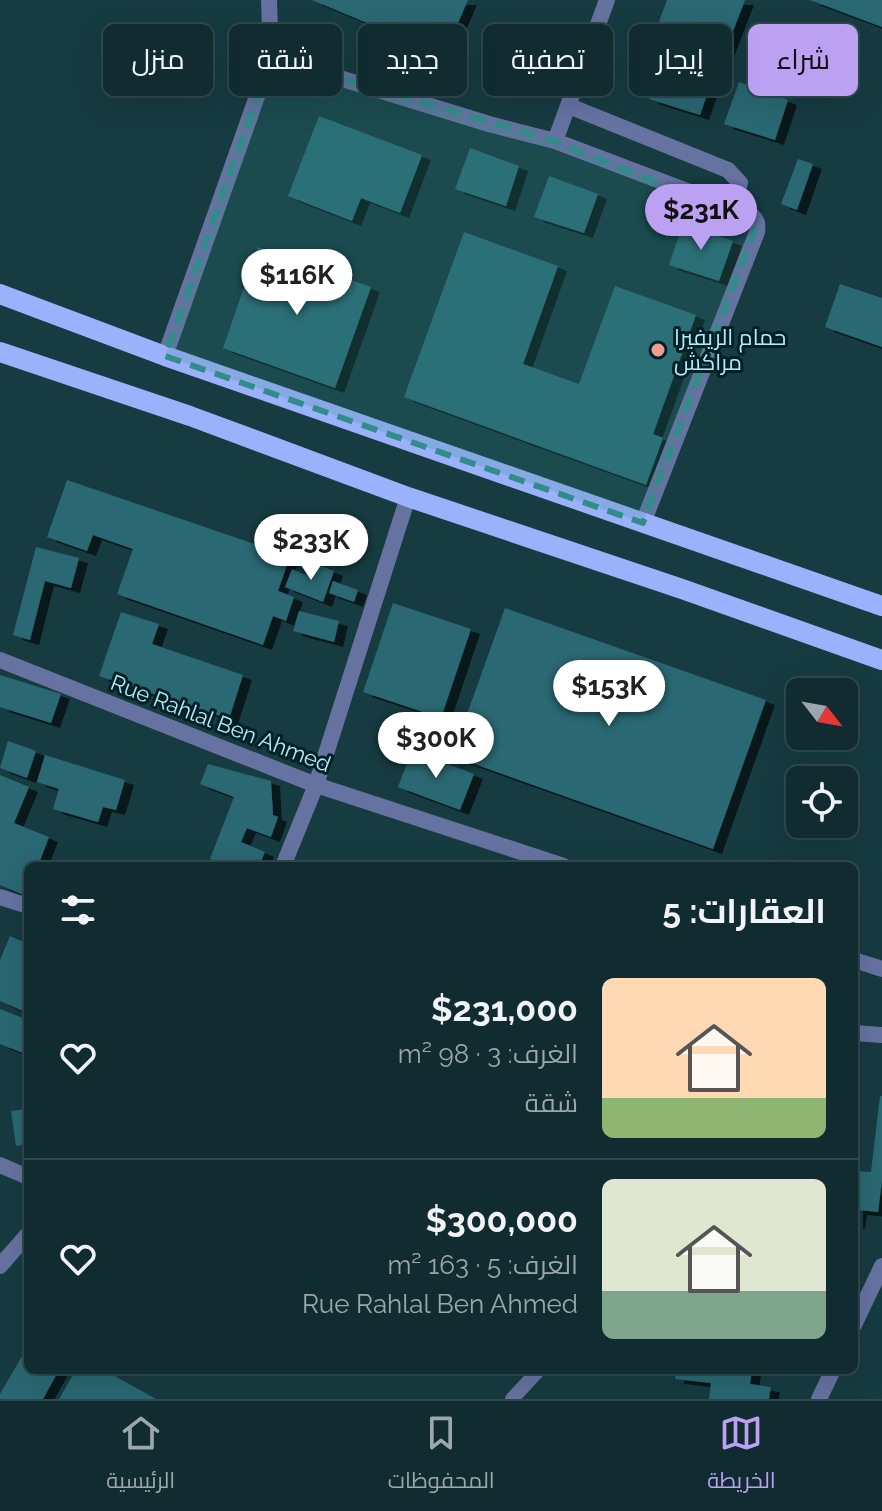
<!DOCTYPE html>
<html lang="ar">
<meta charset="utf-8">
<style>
:root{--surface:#102c31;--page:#1e383d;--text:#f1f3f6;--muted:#9ca7ab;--line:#30484d;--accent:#bca0f2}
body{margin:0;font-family:Raleway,Cairo,sans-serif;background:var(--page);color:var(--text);direction:rtl;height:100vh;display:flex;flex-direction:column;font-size:30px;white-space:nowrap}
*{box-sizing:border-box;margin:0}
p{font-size:26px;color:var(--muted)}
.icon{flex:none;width:44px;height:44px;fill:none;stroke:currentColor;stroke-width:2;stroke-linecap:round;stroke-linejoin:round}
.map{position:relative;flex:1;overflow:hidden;direction:ltr}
.side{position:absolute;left:24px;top:862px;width:834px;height:512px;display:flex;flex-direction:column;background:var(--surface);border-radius:12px;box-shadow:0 8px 32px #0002,0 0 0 2px var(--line);direction:rtl}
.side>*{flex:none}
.hud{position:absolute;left:24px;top:24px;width:834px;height:72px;direction:rtl;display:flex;gap:16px}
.needle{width:52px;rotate:121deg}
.buttons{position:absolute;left:786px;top:678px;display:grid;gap:16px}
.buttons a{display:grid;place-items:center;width:72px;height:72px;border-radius:12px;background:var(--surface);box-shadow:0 8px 32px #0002,0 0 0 2px var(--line);font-size:40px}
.price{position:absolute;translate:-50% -68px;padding:0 18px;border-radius:28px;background:#fff;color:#222;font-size:26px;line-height:52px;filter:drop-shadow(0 2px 4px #0008)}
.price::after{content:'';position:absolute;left:50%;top:48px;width:24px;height:18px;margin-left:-12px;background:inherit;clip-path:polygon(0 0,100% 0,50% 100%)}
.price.active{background:var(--accent);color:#111}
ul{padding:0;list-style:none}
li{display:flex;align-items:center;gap:24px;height:200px;padding:0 32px}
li+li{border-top:2px solid var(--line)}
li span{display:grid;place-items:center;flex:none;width:224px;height:160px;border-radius:12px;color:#555}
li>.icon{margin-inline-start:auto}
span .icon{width:96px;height:96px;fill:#fffc;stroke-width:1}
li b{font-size:34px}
h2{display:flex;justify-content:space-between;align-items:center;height:96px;padding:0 32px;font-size:34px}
.chip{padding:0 28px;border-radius:12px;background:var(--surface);box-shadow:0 8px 32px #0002,0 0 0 2px var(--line);font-size:28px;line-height:72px}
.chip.active{background:var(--accent);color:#111}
.dock{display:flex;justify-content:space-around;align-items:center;height:112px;border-top:2px solid var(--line);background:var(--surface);font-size:22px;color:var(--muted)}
.dock a{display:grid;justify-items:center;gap:4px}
.dock .active{color:var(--accent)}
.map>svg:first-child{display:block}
.building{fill:#2b6873;filter:url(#shadow)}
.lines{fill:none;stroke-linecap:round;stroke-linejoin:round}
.service{stroke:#6673a1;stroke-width:14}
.minor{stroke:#6673a1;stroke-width:16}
.primary{stroke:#9cb1fc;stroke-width:20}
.marked{fill:#318d89;fill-opacity:0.2;stroke:#318d89;stroke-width:6;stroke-dasharray:16 10;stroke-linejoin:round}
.poi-dot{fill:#f49d8c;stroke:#002128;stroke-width:3}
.labels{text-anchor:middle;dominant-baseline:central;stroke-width:6;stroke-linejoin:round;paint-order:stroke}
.poi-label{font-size:22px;fill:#b8eaf4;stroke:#002128;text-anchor:start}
.street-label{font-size:22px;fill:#b8eaf4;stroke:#002128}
</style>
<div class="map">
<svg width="882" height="1399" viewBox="0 0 882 1399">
<defs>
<filter id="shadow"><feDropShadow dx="9" dy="5" stdDeviation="0" flood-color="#0009"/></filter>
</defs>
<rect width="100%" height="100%" fill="#163b41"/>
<path class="building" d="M 312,0 L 468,0 L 444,55 Z
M 667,0 L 745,0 L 725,52 L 657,27 Z
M 810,0 L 882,0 L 882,27 Z
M 664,57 L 714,75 L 700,115 L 649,99 Z
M 739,82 L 788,100 L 775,140 L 724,124 Z
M 319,116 L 422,155 L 400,213 L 361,198 L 352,221 L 288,196 Z
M 470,148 L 519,166 L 506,206 L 455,189 Z
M 798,159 L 813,164 L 797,210 L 781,204 Z
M 549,176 L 598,194 L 584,233 L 534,217 Z
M 683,223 L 733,241 L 719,281 L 669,265 Z
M 464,232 L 558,266 L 523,364 L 579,384 L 615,286 L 696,315 L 653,434 L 663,438 L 646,485 L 404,397 Z
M 258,247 L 371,287 L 335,388 L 223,348 Z
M 840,284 L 882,298 L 882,347 L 825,327 Z
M 67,480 L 290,556 L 278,591 L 294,597 L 286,621 L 273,616 L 263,645 L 117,594 L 133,549 L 93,535 L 87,551 L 47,537 Z
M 36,547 L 79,558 L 71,588 L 45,581 L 30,640 L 13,635 Z
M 312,562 L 334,571 L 323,602 L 285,587 L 292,569 L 306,575 Z
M 333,581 L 358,590 L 354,602 L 329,593 Z
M 393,603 L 471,629 L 441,718 L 363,692 Z
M 505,608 L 766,700 L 713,849 L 452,756 Z
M 299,611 L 339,621 L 334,642 L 293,631 Z
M 121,612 L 159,624 L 152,644 L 243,675 L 229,719 L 99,676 Z
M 0,675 L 61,694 L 51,723 L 0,707 Z
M 8,741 L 36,751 L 27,778 L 0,768 Z
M 412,750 L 474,774 L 460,810 L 398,787 Z
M 45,755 L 125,780 L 116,810 L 103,807 L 98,822 L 53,809 L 59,789 L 37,782 Z
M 208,764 L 271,781 L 273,815 L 278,817 L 271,837 L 247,828 L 241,842 L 265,852 L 259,866 L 227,866 L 210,859 L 234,797 L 200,784 Z
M 0,775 L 29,787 L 14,823 L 49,837 L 38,866 L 28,866 L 28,890 L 26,896 L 0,885 Z
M 10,936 L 28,944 L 28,1013 L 0,1001 L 0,960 Z
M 0,1009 L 28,1020 L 28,1055 L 0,1044 Z
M 880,1096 L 882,1096 L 882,1181 L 878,1212 L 858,1210 L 856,1224 L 854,1224 L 854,1171 L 871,1172 Z
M 28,1109 L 28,1144 L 16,1146 L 11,1111 Z
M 28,1346 L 28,1370 L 59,1370 L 43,1399 L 0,1399 L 0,1394 Z
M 76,1370 L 104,1370 L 156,1399 L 59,1399 Z
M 676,1370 L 752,1370 L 750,1384 L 771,1387 L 769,1399 L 709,1399 L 711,1383 L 675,1379 Z"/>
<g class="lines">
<path class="service" d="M 512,1399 L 539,1370"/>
<path class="minor" d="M 271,57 L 489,124 L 555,141 L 607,0
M 555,141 L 732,208 L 740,183 L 728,170 L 569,106
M 165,356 L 271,57 L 269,0
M 643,523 L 757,232 C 760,214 747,213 732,208
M 0,660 L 316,785 L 564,866
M 283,866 L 316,785 L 408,497
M 0,897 L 28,906
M 854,960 L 882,969
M 854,1033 L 882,1035
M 0,1165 L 28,1177
M 0,1266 L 28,1234
M 854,1325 L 882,1266
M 819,1399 L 833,1370"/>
<path class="primary" d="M 0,294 L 165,356 L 882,606
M 0,352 L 190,416 L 408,497 L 682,589 L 882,660"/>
</g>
<path class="marked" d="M 271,57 L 555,141 L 758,223 L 643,523 L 165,356 Z"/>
<circle class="poi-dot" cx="658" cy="350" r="8"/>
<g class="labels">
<g class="poi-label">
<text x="674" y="337">حمام الريفيرا<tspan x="674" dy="25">مراكش</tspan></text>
</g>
<g class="street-label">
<text transform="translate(221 723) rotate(21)">Rue Rahlal Ben Ahmed</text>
</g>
</g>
</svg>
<div class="buttons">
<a><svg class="needle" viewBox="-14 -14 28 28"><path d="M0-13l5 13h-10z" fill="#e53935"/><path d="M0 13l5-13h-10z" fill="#9ca7ab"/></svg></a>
<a><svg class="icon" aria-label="locate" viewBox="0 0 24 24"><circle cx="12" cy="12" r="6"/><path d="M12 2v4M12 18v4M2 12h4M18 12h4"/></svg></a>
</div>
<b class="price active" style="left:701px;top:252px">$231K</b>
<b class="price" style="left:297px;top:317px">$116K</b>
<b class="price" style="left:311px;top:582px">$233K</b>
<b class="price" style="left:609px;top:728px">$153K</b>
<b class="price" style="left:436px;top:780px">$300K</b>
<div class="hud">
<a class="chip active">شراء</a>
<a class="chip">إيجار</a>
<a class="chip">تصفية</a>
<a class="chip">جديد</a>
<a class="chip">شقة</a>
<a class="chip">منزل</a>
</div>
<section class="side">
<h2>العقارات: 5<svg class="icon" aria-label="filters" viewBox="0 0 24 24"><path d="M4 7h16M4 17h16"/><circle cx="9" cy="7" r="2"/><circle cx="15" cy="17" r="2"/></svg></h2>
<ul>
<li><span style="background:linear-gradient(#ffd9b3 75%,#8fb573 0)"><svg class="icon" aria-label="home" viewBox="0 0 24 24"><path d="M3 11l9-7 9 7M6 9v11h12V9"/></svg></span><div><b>$231,000</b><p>الغرف: 3 · 98 m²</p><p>شقة</p></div><svg class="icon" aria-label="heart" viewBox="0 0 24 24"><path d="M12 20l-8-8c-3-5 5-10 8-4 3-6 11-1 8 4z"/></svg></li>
<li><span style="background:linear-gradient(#dfe7d0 70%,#7fa58c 0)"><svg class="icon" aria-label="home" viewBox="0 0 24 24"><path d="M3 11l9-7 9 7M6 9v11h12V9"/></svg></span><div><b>$300,000</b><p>الغرف: 5 · 163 m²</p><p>Rue Rahlal Ben Ahmed</p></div><svg class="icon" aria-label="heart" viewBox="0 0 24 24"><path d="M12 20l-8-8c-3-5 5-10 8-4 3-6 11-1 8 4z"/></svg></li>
</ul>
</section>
</div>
<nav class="dock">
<a class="active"><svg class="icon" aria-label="map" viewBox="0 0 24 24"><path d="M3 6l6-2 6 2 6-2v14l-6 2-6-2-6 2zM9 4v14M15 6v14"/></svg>الخريطة</a>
<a><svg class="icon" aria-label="saved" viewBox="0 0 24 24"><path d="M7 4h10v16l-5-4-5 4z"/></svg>المحفوظات</a>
<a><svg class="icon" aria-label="home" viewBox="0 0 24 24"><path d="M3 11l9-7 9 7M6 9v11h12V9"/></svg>الرئيسية</a>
</nav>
